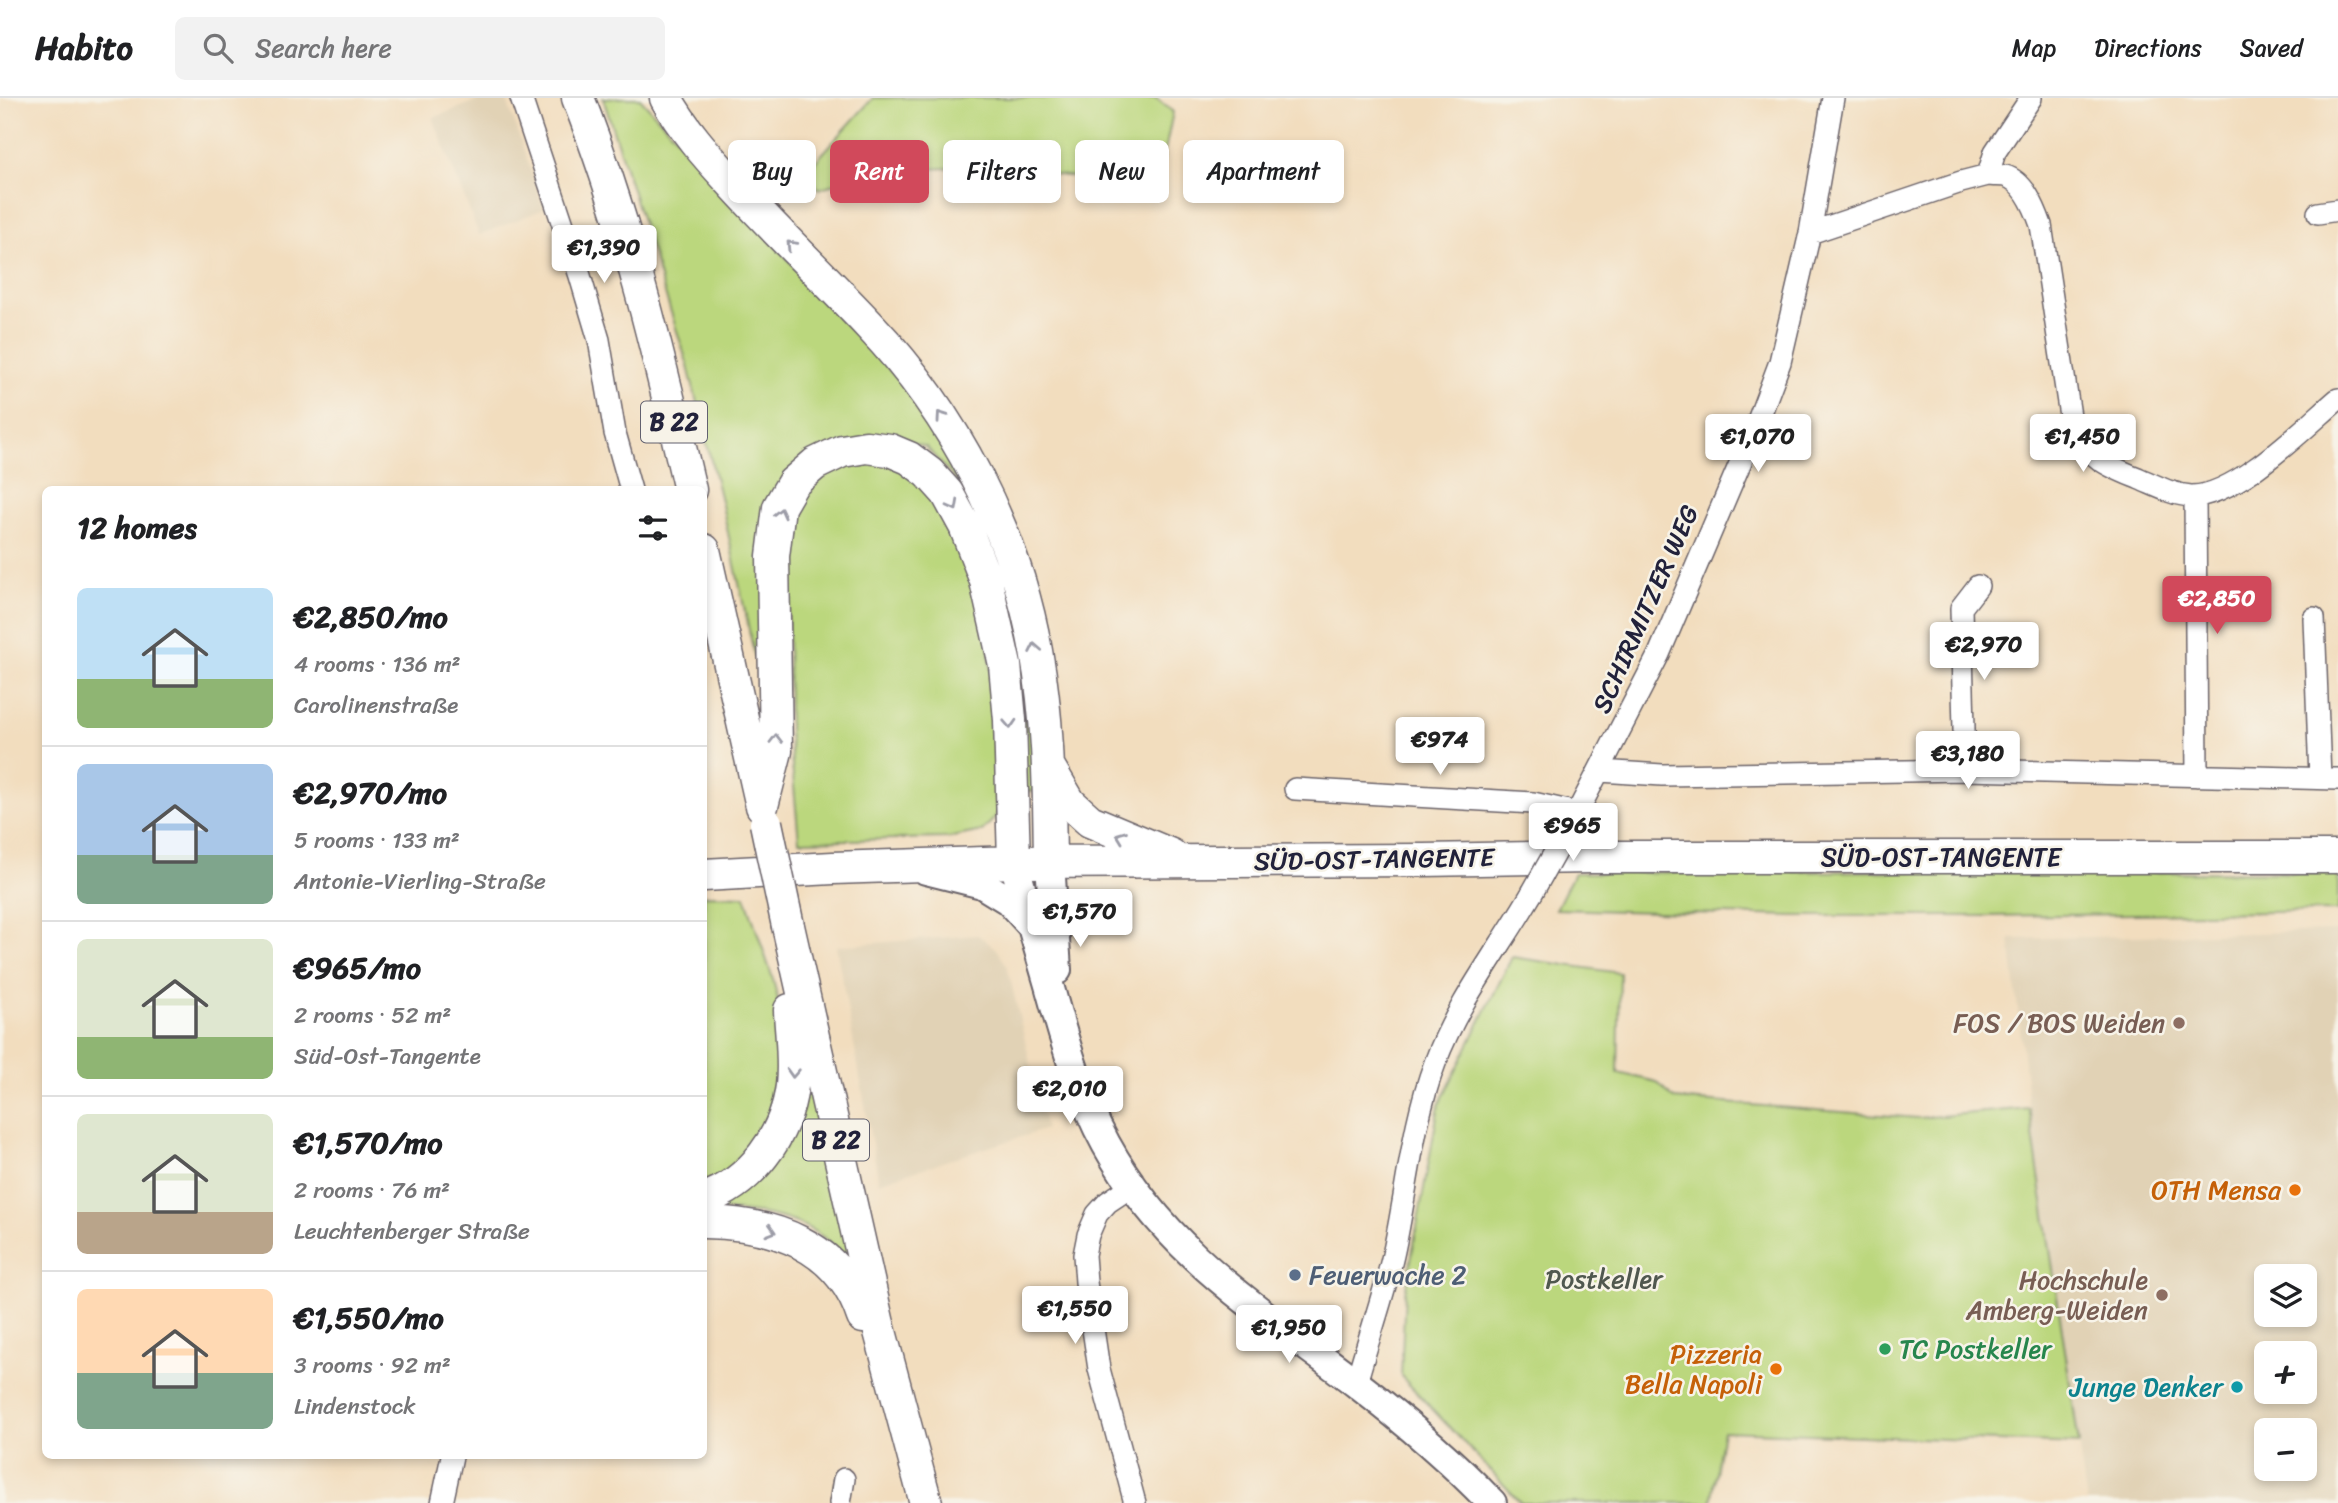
<!DOCTYPE html>
<meta charset="utf-8">
<style>
:root{--surface:#fff;--page:#f2f2f2;--text:#202124;--muted:#757577;--line:#e0e0e0;--accent:#d1495b}
body{margin:0;font-family:Sriracha,sans-serif;background:var(--page);color:var(--text);height:100vh;display:flex;flex-direction:column;font-size:26px;white-space:nowrap}
*{box-sizing:border-box;margin:0}
p{font-size:23px;color:var(--muted)}
.icon{flex:none;width:38px;height:38px;fill:none;stroke:currentColor;stroke-width:2;stroke-linecap:round;stroke-linejoin:round}
.map{position:relative;flex:1;overflow:hidden}
.details{position:absolute;left:42px;top:388px;width:665px;height:973px;display:flex;flex-direction:column;background:var(--surface);border-radius:10px;box-shadow:0 4px 10px #0003}
.details>*{flex:none}
.top-card{position:absolute;left:728px;top:42px;width:665px;height:63px;display:flex;gap:14px}
.buttons{position:absolute;left:2254px;top:1166px;display:grid;gap:14px}
.buttons a{display:grid;place-items:center;width:63px;height:63px;border-radius:10px;background:var(--surface);box-shadow:0 4px 10px #0003;font-size:35px}
.price{position:absolute;translate:-50% -60px;padding:0 16px;border-radius:7px;background:#fff;color:#222;font-size:23px;line-height:46px;filter:drop-shadow(0 2px 4px #0008)}
.price::after{content:'';position:absolute;left:50%;top:42px;width:21px;height:16px;margin-left:-10px;background:inherit;clip-path:polygon(0 0,100% 0,50% 100%)}
.price.selected{background:var(--accent);color:#fff}
ul{padding:0;list-style:none}
li{display:flex;align-items:center;gap:21px;height:175px;padding:0 35px}
li+li{border-top:2px solid var(--line)}
li span{display:grid;place-items:center;flex:none;width:196px;height:140px;border-radius:10px;color:#555}
li>.icon{margin-inline-start:auto}
span .icon{width:84px;height:84px;fill:#fffc;stroke-width:1}
li b{font-size:30px}
h2{display:flex;justify-content:space-between;align-items:center;height:84px;padding:0 35px;font-size:30px}
.tag{padding:0 24px;border-radius:10px;background:var(--surface);box-shadow:0 4px 10px #0003;font-size:24px;line-height:63px}
.tag.selected{background:var(--accent);color:#fff}
header{display:flex;align-items:center;gap:42px;box-sizing:border-box;height:98px;padding:0 35px;background:var(--surface);border-bottom:2px solid var(--line)}
header strong{font-size:33px}
nav{display:flex;gap:38px;margin-inline-start:auto;font-size:24px}
.search{width:490px;height:63px;background:var(--page);display:flex;align-items:center;gap:18px;box-sizing:border-box;padding:0 24px;border-radius:10px;color:var(--muted);font-size:26px}
.map>svg:first-child{display:block}
.built{fill:#e1d2b5;fill-rule:evenodd}
.green{fill:#bbd77d;stroke:#6e7c5c;stroke-width:2}
.lines{fill:none;stroke-linecap:round;stroke-linejoin:round}
.street-casing{stroke:#6b6369;stroke-width:24}
.secondary-casing{stroke:#6b6369;stroke-width:32}
.primary-casing{stroke:#6b6369;stroke-width:35}
.street{stroke:#fff;stroke-width:21}
.secondary{stroke:#fff;stroke-width:28}
.primary{stroke:#fff;stroke-width:32}
.street-bridge-casing{stroke:#6b6369;stroke-width:24;stroke-linecap:butt}
.primary-bridge-casing{stroke:#6b6369;stroke-width:35;stroke-linecap:butt}
.street-bridge{stroke:#fff;stroke-width:21}
.primary-bridge{stroke:#fff;stroke-width:32}
.oneway{stroke:#9c9ca7}
.education-dot{fill:#8d6e63;stroke:#f7f3e8;stroke-width:2.5}
.food-dot{fill:#e8710a;stroke:#f7f3e8;stroke-width:2.5}
.service-dot{fill:#5c6f8a;stroke:#f7f3e8;stroke-width:2.5}
.leisure-dot{fill:#2e9e5b;stroke:#f7f3e8;stroke-width:2.5}
.culture-dot{fill:#0f9aa8;stroke:#f7f3e8;stroke-width:2.5}
.labels{text-anchor:middle;dominant-baseline:central;stroke-width:5;stroke-linejoin:round;paint-order:stroke}
.shield{fill:#f7f3e8;stroke:#62616f;stroke-width:2}
.shield-label{font-size:24px;font-weight:bold;fill:#22223b}
.street-label{font-size:26px;fill:#22223b;stroke:#f7f3e8}
.education-label{font-size:26px;fill:#785e54;stroke:#f7f3e8;text-anchor:end}
.food-label{font-size:26px;fill:#c56008;stroke:#f7f3e8;text-anchor:end}
.service-label{font-size:26px;fill:#4e5e75;stroke:#f7f3e8;text-anchor:start}
.park-label{font-size:26px;fill:#50584f;stroke:#f7f3e8}
.leisure-label{font-size:26px;fill:#27864d;stroke:#f7f3e8;text-anchor:start}
.culture-label{font-size:26px;fill:#0d838f;stroke:#f7f3e8;text-anchor:end}
</style>
<header>
<strong>Habito</strong>
<div class="search"><svg class="icon" aria-label="search" viewBox="0 0 24 24"><circle cx="10" cy="10" r="6"/><path d="M15 15l6 6"/></svg>Search here</div>
<nav><a>Map</a><a>Directions</a><a>Saved</a></nav>
</header>
<div class="map">
<svg width="2338" height="1405" viewBox="0 0 2338 1405">
<rect width="100%" height="100%" fill="#f7f3e8"/>
<filter id="ink" filterUnits="userSpaceOnUse"><feTurbulence type="fractalNoise" baseFrequency=".0143" numOctaves="2"/><feDisplacementMap in="SourceGraphic" scale="14" xChannelSelector="R" yChannelSelector="G"/><feConvolveMatrix kernelMatrix="1 2 1 2 8 2 1 2 1" color-interpolation-filters="sRGB"/></filter>
<filter id="wash" filterUnits="userSpaceOnUse"><feTurbulence type="fractalNoise" baseFrequency=".00686" numOctaves="4" result="noise"/><feDisplacementMap in="SourceGraphic" scale="28" xChannelSelector="R" yChannelSelector="G"/><feGaussianBlur stdDeviation="1.57" result="paint"/><feColorMatrix in="noise" values="0 0 0 0 0 0 0 0 0 0 0 0 0 0 0 0 0 1.4 0 .05"/><feComposite in="paint" operator="in"/></filter>
<g filter="url(#wash)">
<rect width="100%" height="100%" fill="#f2ddbe"/>
<path class="built" d="M 484,0 L 506,0 L 544,111 L 479,137 L 433,20 Z
M 2338,833 L 2338,1405 L 2087,1405 L 2029,1010 L 2010,841 ZM 2266,1178 L 2305,1178 L 2305,1216 L 2266,1216 ZM 2266,1255 L 2305,1255 L 2305,1293 L 2266,1293 ZM 2266,1332 L 2305,1332 L 2305,1370 L 2266,1370 Z
M 978,837 L 995,850 L 1007,867 L 1046,1031 L 879,1084 L 836,848 Z"/>
<path class="green" d="M 603,0 L 640,0 L 924,309 L 999,450 L 1029,575 L 1036,693 L 1025,693 L 1018,572 L 1011,519 L 995,462 L 955,381 L 926,349 L 886,337 L 791,372 L 770,629 L 722,407 L 688,268 Z
M 873,0 L 1156,0 L 1173,14 L 1158,87 L 976,69 L 870,73 L 819,91 L 806,74 Z
M 883,360 L 939,397 L 984,502 L 1004,702 L 995,720 L 982,733 L 948,740 L 799,743 L 789,634 L 787,422 L 808,384 L 828,369 Z
M 1938,773 L 2338,775 L 2338,813 L 1987,818 L 1791,818 L 1556,811 L 1574,775 Z
M 704,797 L 745,798 L 772,878 L 782,917 L 780,1000 L 764,1035 L 731,1072 L 704,1088 Z
M 1512,859 L 1620,875 L 1618,975 L 1657,984 L 1674,1001 L 1918,1020 L 2029,1010 L 2079,1346 L 1723,1333 L 1711,1405 L 1521,1405 L 1401,1278 L 1405,1195 L 1439,1007 Z
M 807,969 L 861,1186 C 853,1174 846,1160 836,1150 C 801,1115 750,1113 704,1111 L 751,1083 Z"/>
</g>
<g filter="url(#ink)">
<g class="lines">
<defs>
<path id="street" d="M 521,0 L 580,178 L 599,242 L 615,335 L 631,392
M 1988,77 C 1993,78 2000,77 2005,78 C 2024,83 2035,110 2041,127 L 2072,331 C 2096,364 2104,366 2140,381 C 2157,388 2173,397 2191,398 C 2236,399 2304,330 2338,301
M 2318,115 L 2338,112
M 1810,135 L 1961,84 L 1988,77 L 1995,54 L 2031,0
M 2195,398 L 2197,678
M 2314,520 L 2320,680
M 1965,672 L 1961,510 L 1978,488
M 1600,673 L 1662,677 L 1965,672 L 2338,681
M 1295,691 L 1533,705 L 1577,715 L 1659,556 L 1756,328 L 1780,264 L 1810,135 L 1833,0
M 1132,1088 L 1108,1104 L 1097,1116 L 1088,1137 L 1084,1157 L 1086,1184 L 1099,1271 L 1135,1405
M 1356,1285 C 1368,1242 1383,1200 1393,1157 C 1407,1094 1412,1026 1435,965 C 1458,903 1499,852 1532,795
M 442,1405 L 452,1358
M 840,1405 L 844,1381"/>
<path id="secondary" d="M 1014,764 C 1025,805 1037,846 1049,887 C 1064,941 1079,997 1106,1046 C 1167,1157 1261,1212 1357,1286 C 1405,1323 1450,1361 1492,1405
M 1050,764 L 1057,872
M 926,772 L 982,786 L 1008,802 L 1030,826"/>
<path id="primary" d="M 578,0 C 628,127 659,259 690,392
M 666,0 C 682,30 707,58 730,83 C 775,133 824,179 870,228 C 954,316 1015,434 1036,553 C 1049,623 1049,694 1050,764
M 704,452 L 761,704
M 1050,671 L 1070,705 L 1090,723 L 1171,757
M 762,708 L 776,653 L 773,458 L 779,409 L 793,385 L 815,366 L 842,353 L 866,349 L 890,352 L 909,360 L 929,375 L 947,395 L 965,428 L 986,483 L 1005,567 L 1010,622 L 1014,764
M 704,777 L 833,770 L 1014,764 L 1424,762 L 1591,759 L 2338,759
M 788,828 L 878,1226 L 926,1405
M 704,1101 C 751,1085 786,1037 792,988 C 795,962 791,937 790,912
M 704,1124 C 774,1125 840,1147 863,1219"/>
</defs>
<use href="#street" class="street-casing"/>
<use href="#secondary" class="secondary-casing"/>
<use href="#primary" class="primary-casing"/>
<use href="#street" class="street"/>
<use href="#secondary" class="secondary"/>
<use href="#primary" class="primary"/>
<defs>
<path id="street-bridge" d="M 1532,795 L 1577,715"/>
<path id="primary-bridge" d="M 766,725 L 788,828"/>
</defs>
<use href="#street-bridge" class="street-bridge-casing"/>
<use href="#primary-bridge" class="primary-bridge-casing"/>
<use href="#street-bridge" class="street-bridge"/>
<use href="#primary-bridge" class="primary-bridge"/>
</g>
<defs><path id="oneway-chevron" d="M-2-3.5L2.5 0L-2 3.5" fill="none" stroke-width="1.6" stroke-linecap="round" stroke-linejoin="round" transform="scale(1.75)"/></defs>
<g class="oneway">
<use href="#oneway-chevron" transform="translate(791 147) rotate(-134)"/>
<use href="#oneway-chevron" transform="translate(941 318) rotate(-125)"/>
<use href="#oneway-chevron" transform="translate(954 408) rotate(62)"/>
<use href="#oneway-chevron" transform="translate(780 415) rotate(-77)"/>
<use href="#oneway-chevron" transform="translate(1035 550) rotate(-101)"/>
<use href="#oneway-chevron" transform="translate(1010 626) rotate(87)"/>
<use href="#oneway-chevron" transform="translate(776 641) rotate(-90)"/>
<use href="#oneway-chevron" transform="translate(1121 738) rotate(-159)"/>
<use href="#oneway-chevron" transform="translate(793 975) rotate(93)"/>
<use href="#oneway-chevron" transform="translate(771 1133) rotate(17)"/>
</g>
</g>
<g class="education-dot">
<circle cx="2179" cy="925" r="7"/>
<circle cx="2162" cy="1197" r="7"/>
</g>
<g class="food-dot">
<circle cx="2295" cy="1092" r="7"/>
<circle cx="1776" cy="1271" r="7"/>
</g>
<circle class="service-dot" cx="1295" cy="1177" r="7"/>
<circle class="leisure-dot" cx="1885" cy="1251" r="7"/>
<circle class="culture-dot" cx="2237" cy="1289" r="7"/>
<g class="labels">
<g class="shield">
<rect x="641" y="303.5" width="66" height="41" rx="5"/>
<rect x="803" y="1021.5" width="66" height="41" rx="5"/>
</g>
<g class="shield-label">
<text x="674" y="324">B 22</text>
<text x="836" y="1042">B 22</text>
</g>
<g class="street-label">
<text transform="translate(1645 511) rotate(-66)">SCHIRMITZER WEG</text>
<text x="1941" y="759">SÜD-OST-TANGENTE</text>
<text transform="translate(1374 761) rotate(-1)">SÜD-OST-TANGENTE</text>
</g>
<g class="education-label">
<text x="2165" y="925">FOS / BOS Weiden</text>
<text x="2148" y="1182">Hochschule<tspan x="2148" dy="30">Amberg-Weiden</tspan></text>
</g>
<g class="food-label">
<text x="2281" y="1092">OTH Mensa</text>
<text x="1762" y="1256">Pizzeria<tspan x="1762" dy="30">Bella Napoli</tspan></text>
</g>
<g class="service-label">
<text x="1309" y="1177">Feuerwache 2</text>
</g>
<g class="park-label">
<text x="1604" y="1181">Postkeller</text>
</g>
<g class="leisure-label">
<text x="1899" y="1251">TC Postkeller</text>
</g>
<g class="culture-label">
<text x="2223" y="1289">Junge Denker</text>
</g>
</g>
</svg>
<div class="buttons">
<a><svg class="icon" aria-label="layers" viewBox="0 0 24 24"><path d="M12 4l9 5-9 5-9-5zM3 14l9 5 9-5"/></svg></a>
<a>+</a>
<a>−</a>
</div>
<b class="price" style="left:604px;top:187px">€1,390</b>
<b class="price" style="left:1758px;top:376px">€1,070</b>
<b class="price" style="left:2083px;top:376px">€1,450</b>
<b class="price selected" style="left:2217px;top:538px">€2,850</b>
<b class="price" style="left:1984px;top:584px">€2,970</b>
<b class="price" style="left:1440px;top:679px">€974</b>
<b class="price" style="left:1968px;top:693px">€3,180</b>
<b class="price" style="left:1573px;top:765px">€965</b>
<b class="price" style="left:1080px;top:851px">€1,570</b>
<b class="price" style="left:1070px;top:1028px">€2,010</b>
<b class="price" style="left:1075px;top:1248px">€1,550</b>
<b class="price" style="left:1289px;top:1267px">€1,950</b>
<div class="top-card">
<a class="tag">Buy</a>
<a class="tag selected">Rent</a>
<a class="tag">Filters</a>
<a class="tag">New</a>
<a class="tag">Apartment</a>
</div>
<section class="details">
<h2>12 homes<svg class="icon" aria-label="filters" viewBox="0 0 24 24"><path d="M4 7h16M4 17h16"/><circle cx="9" cy="7" r="2"/><circle cx="15" cy="17" r="2"/></svg></h2>
<ul>
<li><span style="background:linear-gradient(#bfe0f5 65%,#8fb573 0)"><svg class="icon" aria-label="home" viewBox="0 0 24 24"><path d="M3 11l9-7 9 7M6 9v11h12V9"/></svg></span><div><b>€2,850/mo</b><p>4 rooms · 136 m²</p><p>Carolinenstraße</p></div></li>
<li><span style="background:linear-gradient(#a9c7e8 65%,#7fa58c 0)"><svg class="icon" aria-label="home" viewBox="0 0 24 24"><path d="M3 11l9-7 9 7M6 9v11h12V9"/></svg></span><div><b>€2,970/mo</b><p>5 rooms · 133 m²</p><p>Antonie-Vierling-Straße</p></div></li>
<li><span style="background:linear-gradient(#dfe7d0 70%,#8fb573 0)"><svg class="icon" aria-label="home" viewBox="0 0 24 24"><path d="M3 11l9-7 9 7M6 9v11h12V9"/></svg></span><div><b>€965/mo</b><p>2 rooms · 52 m²</p><p>Süd-Ost-Tangente</p></div></li>
<li><span style="background:linear-gradient(#dfe7d0 70%,#b9a48a 0)"><svg class="icon" aria-label="home" viewBox="0 0 24 24"><path d="M3 11l9-7 9 7M6 9v11h12V9"/></svg></span><div><b>€1,570/mo</b><p>2 rooms · 76 m²</p><p>Leuchtenberger Straße</p></div></li>
<li><span style="background:linear-gradient(#ffd9b3 60%,#7fa58c 0)"><svg class="icon" aria-label="home" viewBox="0 0 24 24"><path d="M3 11l9-7 9 7M6 9v11h12V9"/></svg></span><div><b>€1,550/mo</b><p>3 rooms · 92 m²</p><p>Lindenstock</p></div></li>
</ul>
</section>
</div>
